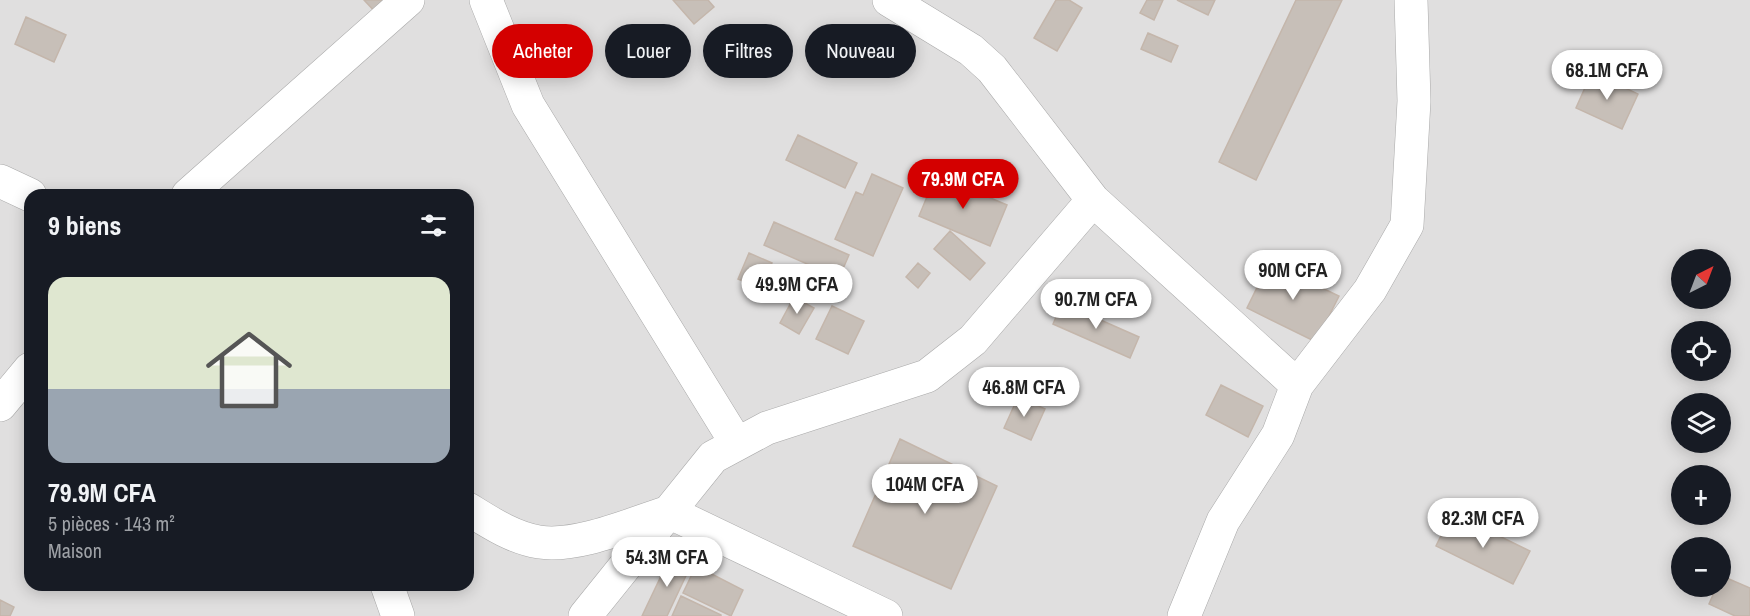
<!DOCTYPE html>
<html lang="fr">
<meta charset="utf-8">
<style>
:root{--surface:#171b24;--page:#20242c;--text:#f1f3f6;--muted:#9ea1a6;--accent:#d40000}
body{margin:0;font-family:"Archivo Narrow",sans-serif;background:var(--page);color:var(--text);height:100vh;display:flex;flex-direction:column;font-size:22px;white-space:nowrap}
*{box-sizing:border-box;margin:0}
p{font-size:20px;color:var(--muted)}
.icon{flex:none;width:33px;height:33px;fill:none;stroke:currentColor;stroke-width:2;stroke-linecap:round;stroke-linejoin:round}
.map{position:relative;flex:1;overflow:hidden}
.drawer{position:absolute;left:24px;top:189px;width:450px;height:402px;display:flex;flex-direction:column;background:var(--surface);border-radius:18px;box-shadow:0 3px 15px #0003}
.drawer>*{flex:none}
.top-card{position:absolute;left:492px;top:24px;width:570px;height:54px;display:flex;gap:12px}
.needle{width:39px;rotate:42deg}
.controls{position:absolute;left:1671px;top:249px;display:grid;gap:12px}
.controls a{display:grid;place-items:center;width:60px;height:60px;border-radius:50%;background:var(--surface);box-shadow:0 3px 15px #0003;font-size:30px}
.price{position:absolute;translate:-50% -51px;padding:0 14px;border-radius:21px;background:#fff;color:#222;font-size:20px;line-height:39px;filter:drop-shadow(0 2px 3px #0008)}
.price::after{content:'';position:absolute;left:50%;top:36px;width:18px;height:14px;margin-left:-9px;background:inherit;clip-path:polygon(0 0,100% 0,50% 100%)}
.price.current{background:var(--accent);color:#fff}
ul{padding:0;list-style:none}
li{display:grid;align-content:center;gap:12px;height:318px;padding:0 24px}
li span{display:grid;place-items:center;height:186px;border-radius:18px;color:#555}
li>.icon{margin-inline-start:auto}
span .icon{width:108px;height:108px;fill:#fffc;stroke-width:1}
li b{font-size:26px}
h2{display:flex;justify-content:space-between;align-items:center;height:72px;padding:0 24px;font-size:26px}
.tag{padding:0 21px;border-radius:27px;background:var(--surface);box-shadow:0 3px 15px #0003;font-size:21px;line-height:54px}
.tag.current{background:var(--accent);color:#fff}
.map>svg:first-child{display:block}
.residential{fill:#e0dfdf;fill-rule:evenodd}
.building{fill:#c7bfb8;stroke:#c4b6ab;stroke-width:1.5}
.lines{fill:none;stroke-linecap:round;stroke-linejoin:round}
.minor-casing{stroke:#a9a9a9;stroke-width:34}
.minor{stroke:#fff;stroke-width:33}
</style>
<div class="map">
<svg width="1750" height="616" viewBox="0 0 1750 616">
<rect width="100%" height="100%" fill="#f2efe9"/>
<path class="residential" d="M 0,0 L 1750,0 L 1750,616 L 0,616 ZM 30,195 L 468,195 L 468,585 L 30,585 ZM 1682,260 L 1720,260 L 1720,298 L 1682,298 ZM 1682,332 L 1720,332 L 1720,370 L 1682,370 ZM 1682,404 L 1720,404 L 1720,442 L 1682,442 ZM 1682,476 L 1720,476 L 1720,514 L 1682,514 ZM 1682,548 L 1720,548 L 1720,586 L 1682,586 Z"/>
<path class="building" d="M 364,0 L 396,0 L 378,15 Z
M 673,0 L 708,0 L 714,7 L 694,24 Z
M 1056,0 L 1069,0 L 1082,8 L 1057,51 L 1034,38 Z
M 1147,0 L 1163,0 L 1154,20 L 1140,13 Z
M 1177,0 L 1215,0 L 1208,15 Z
M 1296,0 L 1342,0 L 1256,180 L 1219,162 Z
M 26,17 L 66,35 L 54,62 L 15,44 Z
M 1148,33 L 1178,46 L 1171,62 L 1141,49 Z
M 1592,72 L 1638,94 L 1622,129 L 1576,108 Z
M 798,135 L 857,163 L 845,188 L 786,160 Z
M 872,174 L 903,188 L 873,256 L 835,239 L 856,192 L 863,195 Z
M 936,175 L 1007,205 L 990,246 L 919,216 Z
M 774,222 L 849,255 L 839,278 L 764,245 Z
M 950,231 L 985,263 L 970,280 L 934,249 Z
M 749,253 L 772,263 L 761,288 L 738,279 Z
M 1272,257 L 1292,267 L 1288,275 L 1302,281 L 1305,274 L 1322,282 L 1320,287 L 1339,296 L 1316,342 L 1247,308 Z
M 918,263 L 930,273 L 918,288 L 906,277 Z
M 794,297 L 814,308 L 799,334 L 780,323 Z
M 1062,303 L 1139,337 L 1130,358 L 1053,324 Z
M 832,306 L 864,321 L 848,354 L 816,339 Z
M 1221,385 L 1263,406 L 1248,437 L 1206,415 Z
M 1018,397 L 1045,409 L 1031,440 L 1004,428 Z
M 900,439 L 997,486 L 951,589 L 853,546 Z
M 1452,513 L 1530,551 L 1513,584 L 1436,546 Z
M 671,555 L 691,565 L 667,616 L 642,616 Z
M 696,566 L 743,590 L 731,616 L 683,593 Z
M 1722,576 L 1750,588 L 1750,616 L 1735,616 L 1709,604 L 1717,586 L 1720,586 Z
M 681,596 L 721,615 L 721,616 L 672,616 Z
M 0,600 L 14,607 L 10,616 L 0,616 Z"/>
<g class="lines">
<defs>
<path id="minor" d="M 486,0 L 528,105 L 737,444
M 889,0 L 971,50 L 992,69 L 1093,200 L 1297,385
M 0,181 L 30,195
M 188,195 L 408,0
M 0,405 L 30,369
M 468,509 C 489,522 513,538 539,542 C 577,548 631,524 669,512 L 886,616
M 387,585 L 398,616
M 585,616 L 713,457 L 767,428 L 927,376 L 973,340 L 1093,200
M 1184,616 L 1223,521 L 1278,435 L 1297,385 L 1370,290 L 1407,225 L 1414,101 L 1411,0"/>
</defs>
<use href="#minor" class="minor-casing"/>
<use href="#minor" class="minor"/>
</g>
</svg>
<div class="controls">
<a><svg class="needle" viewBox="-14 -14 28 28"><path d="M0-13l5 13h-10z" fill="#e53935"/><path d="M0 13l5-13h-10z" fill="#9ea1a6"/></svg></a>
<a><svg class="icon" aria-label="locate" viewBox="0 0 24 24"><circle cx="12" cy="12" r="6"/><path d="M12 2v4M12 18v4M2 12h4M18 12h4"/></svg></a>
<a><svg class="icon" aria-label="layers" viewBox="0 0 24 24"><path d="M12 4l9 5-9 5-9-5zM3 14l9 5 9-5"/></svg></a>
<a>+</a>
<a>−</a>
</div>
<b class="price" style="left:1607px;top:101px">68.1M CFA</b>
<b class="price current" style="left:963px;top:210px">79.9M CFA</b>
<b class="price" style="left:1293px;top:301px">90M CFA</b>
<b class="price" style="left:797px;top:315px">49.9M CFA</b>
<b class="price" style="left:1096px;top:330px">90.7M CFA</b>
<b class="price" style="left:1024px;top:418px">46.8M CFA</b>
<b class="price" style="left:925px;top:515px">104M CFA</b>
<b class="price" style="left:1483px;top:549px">82.3M CFA</b>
<b class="price" style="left:667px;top:588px">54.3M CFA</b>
<div class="top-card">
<a class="tag current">Acheter</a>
<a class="tag">Louer</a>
<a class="tag">Filtres</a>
<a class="tag">Nouveau</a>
</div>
<section class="drawer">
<h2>9 biens<svg class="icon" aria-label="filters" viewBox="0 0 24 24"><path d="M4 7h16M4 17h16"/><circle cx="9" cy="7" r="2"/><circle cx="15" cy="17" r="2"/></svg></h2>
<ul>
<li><span style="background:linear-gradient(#dfe7d0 60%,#9aa5b1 0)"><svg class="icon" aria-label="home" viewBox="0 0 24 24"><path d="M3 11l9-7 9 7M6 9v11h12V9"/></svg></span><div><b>79.9M CFA</b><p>5 pièces · 143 m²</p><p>Maison</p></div></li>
</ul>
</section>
</div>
